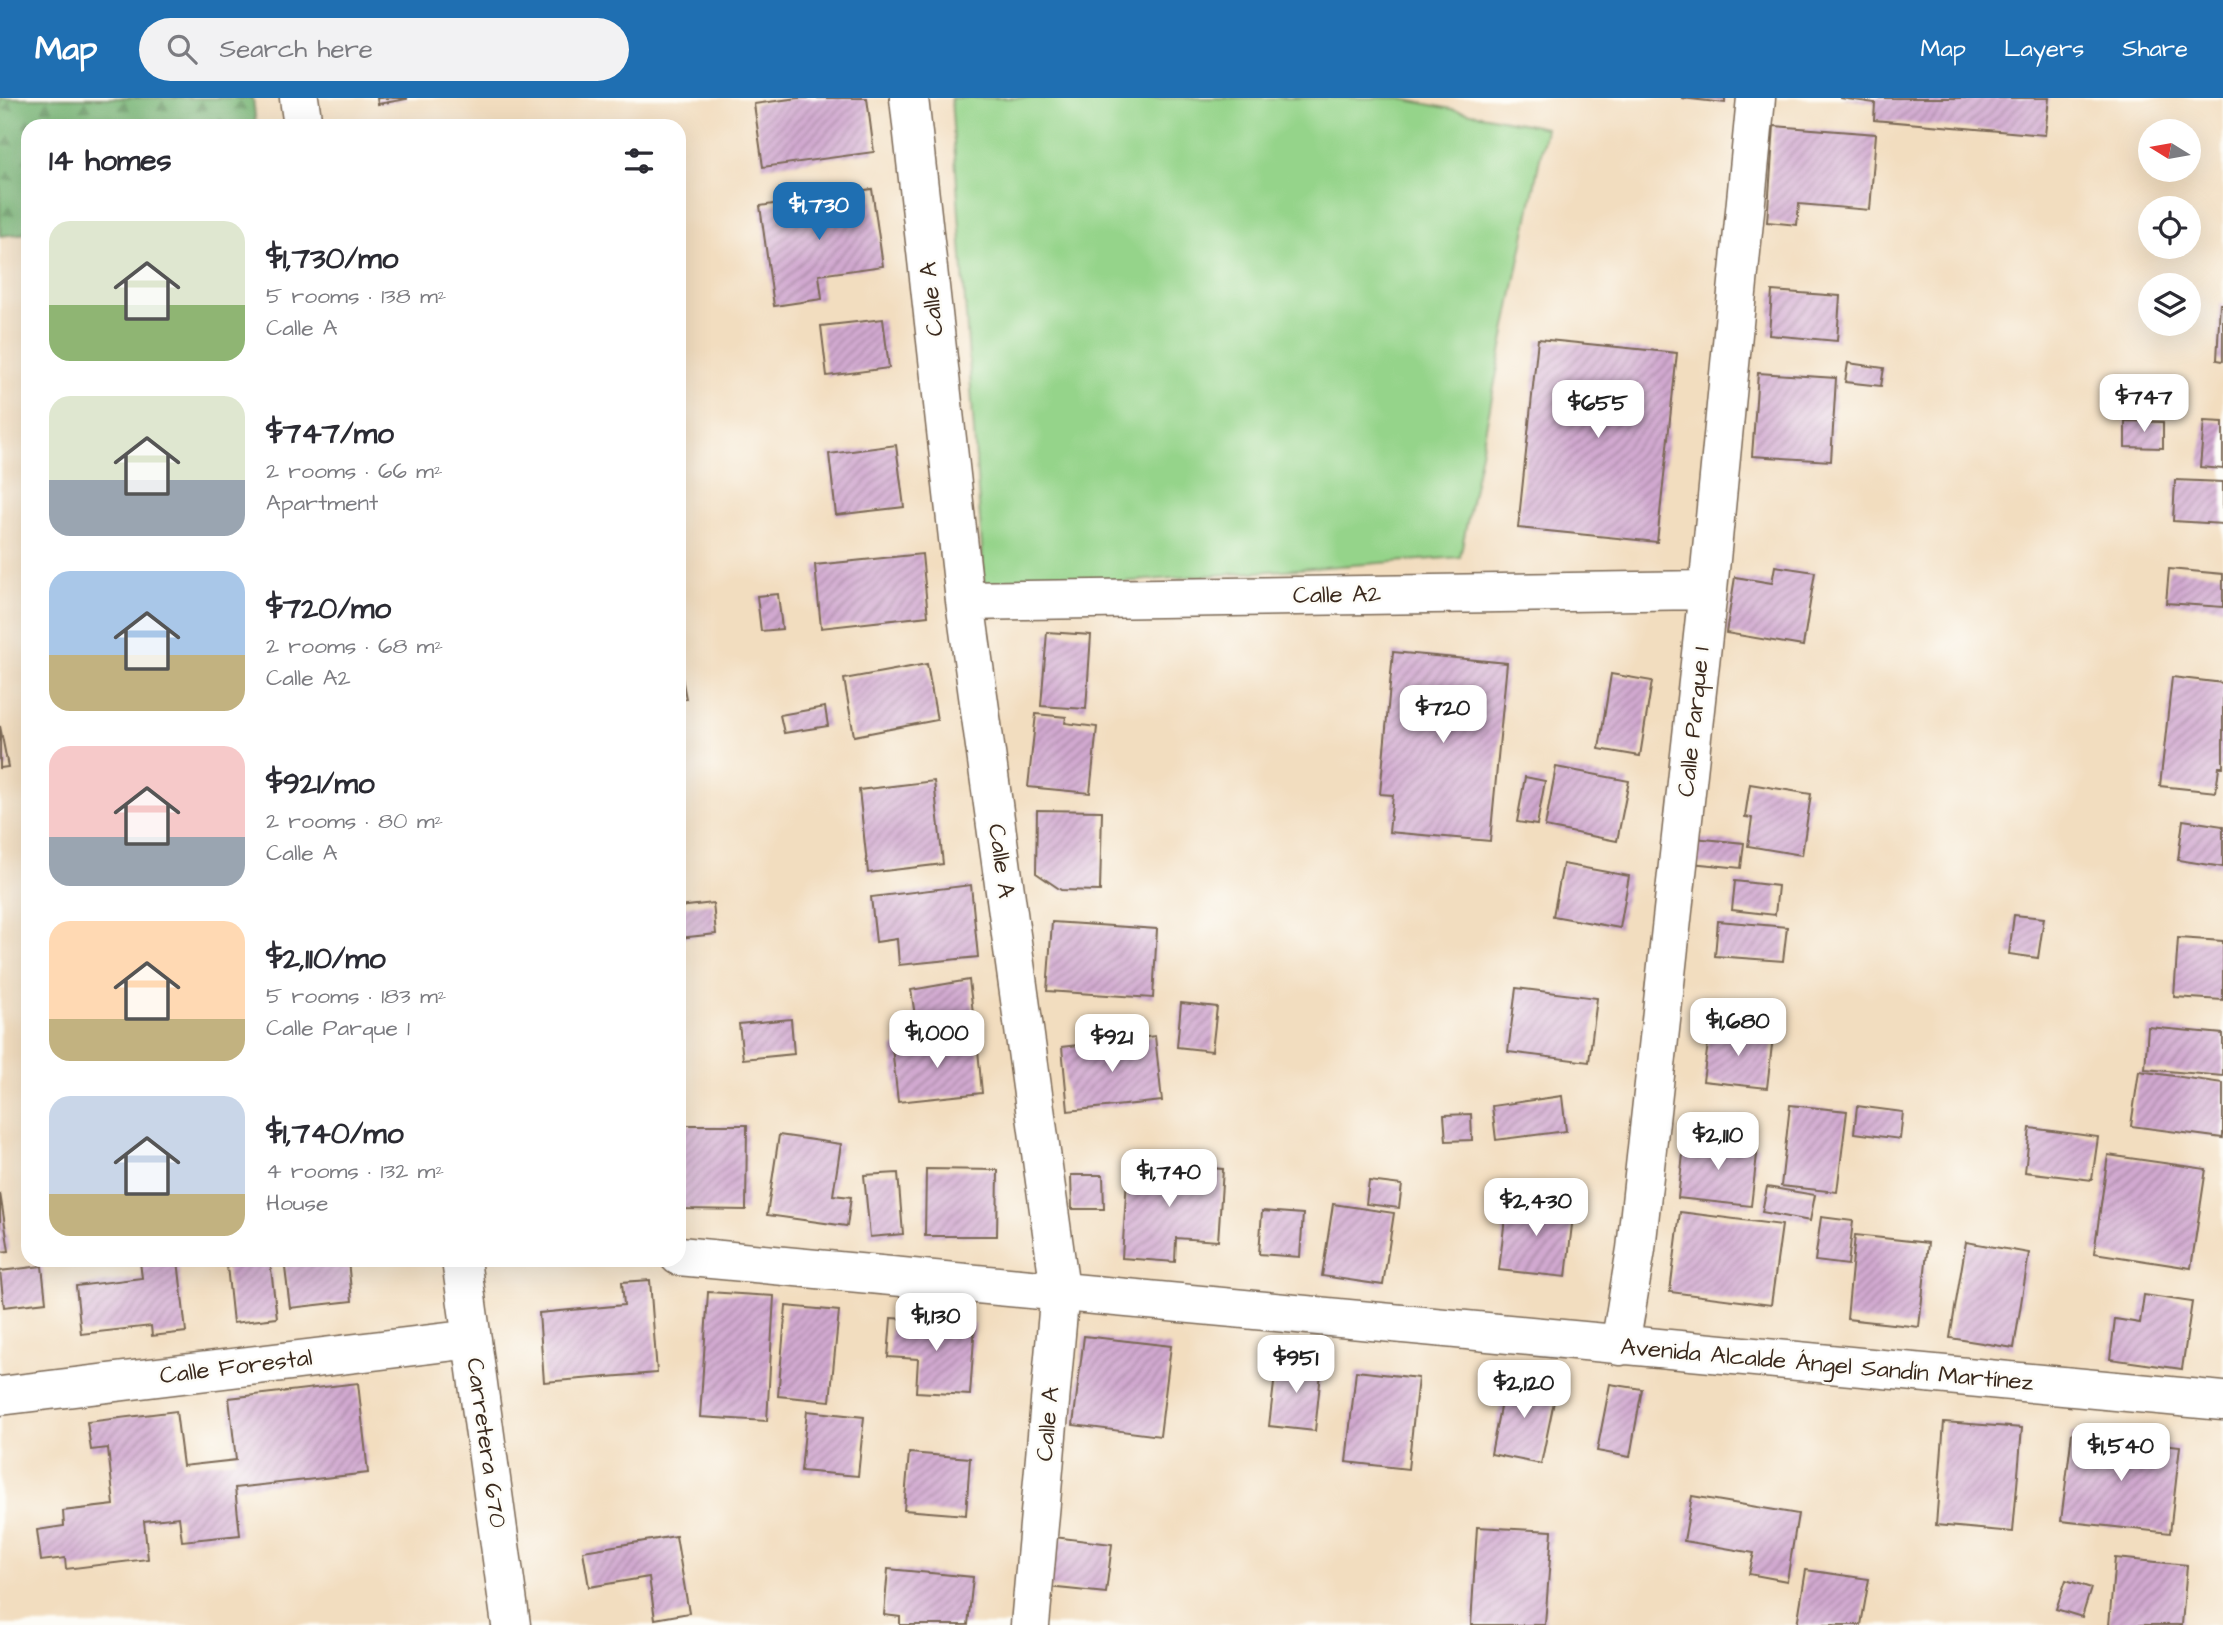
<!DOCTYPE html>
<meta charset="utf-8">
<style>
:root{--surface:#fff;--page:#f2f2f3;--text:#2b2b33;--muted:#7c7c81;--accent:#1f6fb2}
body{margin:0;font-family:"Architects Daughter",sans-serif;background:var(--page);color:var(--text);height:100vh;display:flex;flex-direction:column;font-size:26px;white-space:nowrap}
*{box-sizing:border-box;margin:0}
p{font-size:23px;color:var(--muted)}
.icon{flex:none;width:38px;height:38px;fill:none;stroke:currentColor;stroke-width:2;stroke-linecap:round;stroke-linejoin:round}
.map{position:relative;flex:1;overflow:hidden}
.sheet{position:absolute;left:21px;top:21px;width:665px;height:1148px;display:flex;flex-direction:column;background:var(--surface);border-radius:21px;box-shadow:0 7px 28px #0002}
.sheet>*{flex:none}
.needle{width:46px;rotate:281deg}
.fabs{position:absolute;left:2138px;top:21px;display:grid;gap:14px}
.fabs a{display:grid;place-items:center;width:63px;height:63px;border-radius:50%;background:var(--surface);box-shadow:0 7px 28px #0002;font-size:35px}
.price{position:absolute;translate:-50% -60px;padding:0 16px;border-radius:14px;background:#fff;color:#222;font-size:23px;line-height:46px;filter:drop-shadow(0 2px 4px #0008)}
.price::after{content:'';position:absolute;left:50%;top:42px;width:21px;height:16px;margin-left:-10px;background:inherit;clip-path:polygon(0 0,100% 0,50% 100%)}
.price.selected{background:var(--accent);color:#fff}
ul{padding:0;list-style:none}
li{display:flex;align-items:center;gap:21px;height:175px;padding:0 28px}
li span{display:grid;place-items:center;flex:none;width:196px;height:140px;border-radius:21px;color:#555}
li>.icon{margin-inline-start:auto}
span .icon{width:84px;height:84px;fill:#fffc;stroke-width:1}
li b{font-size:30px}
h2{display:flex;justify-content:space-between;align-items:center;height:84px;padding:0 28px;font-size:30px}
header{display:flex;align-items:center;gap:42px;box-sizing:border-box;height:98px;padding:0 35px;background:var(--accent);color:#fff}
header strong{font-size:33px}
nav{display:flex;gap:38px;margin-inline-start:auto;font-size:24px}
.search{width:490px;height:63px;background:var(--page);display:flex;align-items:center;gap:18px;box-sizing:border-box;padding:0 24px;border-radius:38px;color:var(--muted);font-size:26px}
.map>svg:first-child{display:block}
.green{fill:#95d48a;stroke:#687f54;stroke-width:2}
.forest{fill:url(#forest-firs);stroke:#5a704a;stroke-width:2}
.building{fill:url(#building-hatch)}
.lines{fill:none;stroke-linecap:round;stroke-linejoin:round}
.minor-casing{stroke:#7b6956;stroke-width:41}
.minor{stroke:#fff;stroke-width:38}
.labels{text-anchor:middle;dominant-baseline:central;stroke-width:5;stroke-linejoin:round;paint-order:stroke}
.street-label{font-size:24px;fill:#3b2a1e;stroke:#fdfcf7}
</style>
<header>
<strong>Map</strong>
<div class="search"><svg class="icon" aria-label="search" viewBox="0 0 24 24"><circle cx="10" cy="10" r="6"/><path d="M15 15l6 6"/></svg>Search here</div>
<nav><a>Map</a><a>Layers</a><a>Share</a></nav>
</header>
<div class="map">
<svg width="2223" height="1527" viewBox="0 0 2223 1527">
<defs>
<pattern id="forest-firs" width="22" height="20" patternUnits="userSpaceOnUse" patternTransform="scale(1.75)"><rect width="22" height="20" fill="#78b676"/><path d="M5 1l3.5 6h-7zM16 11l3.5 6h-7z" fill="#649460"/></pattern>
<pattern id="building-hatch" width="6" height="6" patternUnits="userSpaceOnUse" patternTransform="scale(1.75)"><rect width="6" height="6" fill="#d1a9d0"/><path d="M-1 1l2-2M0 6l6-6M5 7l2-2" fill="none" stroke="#ab8aa8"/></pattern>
</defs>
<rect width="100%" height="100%" fill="#fdfcf7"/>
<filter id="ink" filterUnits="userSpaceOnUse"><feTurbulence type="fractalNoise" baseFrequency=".0143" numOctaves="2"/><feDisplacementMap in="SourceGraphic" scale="14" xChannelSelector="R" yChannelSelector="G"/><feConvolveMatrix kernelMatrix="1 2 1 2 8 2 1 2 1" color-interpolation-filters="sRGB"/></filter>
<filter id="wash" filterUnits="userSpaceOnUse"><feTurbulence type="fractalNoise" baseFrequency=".00686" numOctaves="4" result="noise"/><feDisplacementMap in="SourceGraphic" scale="28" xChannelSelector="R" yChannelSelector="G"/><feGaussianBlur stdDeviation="1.57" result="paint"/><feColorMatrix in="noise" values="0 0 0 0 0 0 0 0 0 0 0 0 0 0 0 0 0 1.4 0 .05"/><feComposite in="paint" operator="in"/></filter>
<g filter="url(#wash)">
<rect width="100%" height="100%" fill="#f2ddbf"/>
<path class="green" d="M 951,0 L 1397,0 L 1546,30 L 1460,459 L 985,494 Z"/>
<path class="forest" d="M 0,0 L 253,0 L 256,28 L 28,28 L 28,135 L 0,138 Z"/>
<g id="blocks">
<path class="building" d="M 377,0 L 407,0 L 407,1 L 378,6 Z
M 798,0 L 867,0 L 874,54 L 763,69 L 754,6 Z
M 1681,0 L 1725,0 L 1725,5 Z
M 1840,0 L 2049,0 L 2045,37 L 1874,22 L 1875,5 Z
M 1774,28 L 1876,36 L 1870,112 L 1799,106 L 1797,127 L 1767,124 Z
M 872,91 L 883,168 L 819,177 L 822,201 L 774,208 L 760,108 Z
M 1772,193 L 1840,198 L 1837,243 L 1769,237 Z
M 2220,206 L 2223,206 L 2223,263 L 2217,262 Z
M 883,221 L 889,270 L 827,278 L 821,228 Z
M 1538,241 L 1677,255 L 1657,444 L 1518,430 Z
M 1848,265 L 1884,270 L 1881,288 L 1845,284 Z
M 1758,275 L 1836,280 L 1831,363 L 1752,358 Z
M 2125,323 L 2163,324 L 2163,350 L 2125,349 Z
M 2204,323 L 2223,324 L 2223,371 L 2200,369 Z
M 896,347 L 904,409 L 836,417 L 829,356 Z
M 2175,382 L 2223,384 L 2223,426 L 2173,423 Z
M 922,456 L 928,518 L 821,530 L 815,467 Z
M 1775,468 L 1815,474 L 1803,548 L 1726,535 L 1735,479 L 1772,485 Z
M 2169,471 L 2223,476 L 2223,509 L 2166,505 Z
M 778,496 L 782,531 L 761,533 L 757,498 Z
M 1047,534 L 1091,537 L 1086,611 L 1041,608 Z
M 1393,554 L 1507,565 L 1490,743 L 1389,734 L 1393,697 L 1380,696 Z
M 679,563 L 686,601 L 679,602 Z
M 927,566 L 937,622 L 854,638 L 844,581 Z
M 1611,576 L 1652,583 L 1640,658 L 1599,651 Z
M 2172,579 L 2223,585 L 2223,669 L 2219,669 L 2216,694 L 2160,688 Z
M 825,609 L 828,628 L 784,635 L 780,617 Z
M 1036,616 L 1066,619 L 1065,625 L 1097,629 L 1090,695 L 1028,689 Z
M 0,628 L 8,669 L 0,670 Z
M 1556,669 L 1629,683 L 1617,743 L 1545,729 Z
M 1525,679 L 1545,683 L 1537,727 L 1517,724 Z
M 934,683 L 943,766 L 868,775 L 859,692 Z
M 1750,686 L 1811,696 L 1802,757 L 1748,748 L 1752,720 L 1745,719 Z
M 1037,712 L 1102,713 L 1100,793 L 1061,792 L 1036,775 Z
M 2183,722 L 2223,728 L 2223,769 L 2178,762 Z
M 1694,740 L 1744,745 L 1741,770 L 1691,765 Z
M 1563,766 L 1629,778 L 1620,830 L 1553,818 Z
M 1735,783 L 1778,788 L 1775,817 L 1732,812 Z
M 971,787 L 978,859 L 899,867 L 897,841 L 876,844 L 871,799 Z
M 713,805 L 716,836 L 679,840 L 679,809 Z
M 2014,817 L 2044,820 L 2038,860 L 2009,856 Z
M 1718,823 L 1787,829 L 1783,863 L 1715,858 Z
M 1052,824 L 1157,831 L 1153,900 L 1047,893 Z
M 2178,840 L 2223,843 L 2223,902 L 2174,899 Z
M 969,882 L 973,915 L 916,924 L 911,892 Z
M 1516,890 L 1597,900 L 1589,964 L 1508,954 Z
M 1181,905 L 1217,909 L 1212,953 L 1177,949 Z
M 791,921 L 794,956 L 743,961 L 739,926 Z
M 2148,929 L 2223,936 L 2223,978 L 2145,971 Z
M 1710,930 L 1773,938 L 1767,990 L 1703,983 Z
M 1155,938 L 1162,1003 L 1068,1013 L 1062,949 Z
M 977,941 L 982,995 L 898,1004 L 892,949 Z
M 2139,973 L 2223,985 L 2223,1040 L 2131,1028 Z
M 1562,998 L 1566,1033 L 1496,1042 L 1492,1008 Z
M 1790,1007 L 1847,1013 L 1837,1094 L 1781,1088 Z
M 1857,1008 L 1903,1014 L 1900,1041 L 1854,1035 Z
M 1471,1016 L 1472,1042 L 1446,1043 L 1444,1017 Z
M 683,1027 L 747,1027 L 746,1112 L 682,1111 Z
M 2030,1030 L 2098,1039 L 2092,1082 L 2025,1074 Z
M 779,1037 L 841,1046 L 833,1097 L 851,1099 L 847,1128 L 767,1117 Z
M 1685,1039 L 1758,1048 L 1751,1108 L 1678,1100 Z
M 2108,1057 L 2206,1071 L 2191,1170 L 2094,1155 Z
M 1128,1064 L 1223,1071 L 1218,1143 L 1176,1140 L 1175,1164 L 1122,1160 Z
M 926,1071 L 998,1072 L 997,1138 L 925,1138 Z
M 898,1075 L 903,1136 L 870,1139 L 864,1077 Z
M 1071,1077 L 1103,1077 L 1104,1111 L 1072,1111 Z
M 1369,1083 L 1402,1087 L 1399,1110 L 1366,1106 Z
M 1767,1089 L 1815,1097 L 1810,1123 L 1762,1114 Z
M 0,1095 L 9,1153 L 0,1154 Z
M 1507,1102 L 1574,1109 L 1566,1179 L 1499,1172 Z
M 1333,1106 L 1394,1115 L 1383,1187 L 1322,1178 Z
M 1262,1113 L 1303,1116 L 1300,1159 L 1259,1156 Z
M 1680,1114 L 1782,1127 L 1771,1207 L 1670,1194 Z
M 1821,1119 L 1853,1123 L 1848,1167 L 1815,1163 Z
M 1855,1137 L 1928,1145 L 1919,1229 L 1847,1221 Z
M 1966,1144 L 2029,1155 L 2014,1250 L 1950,1240 Z
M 178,1162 L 186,1234 L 152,1238 L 151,1228 L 81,1236 L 76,1188 L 142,1180 L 140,1164 Z
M 284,1162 L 348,1162 L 352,1203 L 290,1210 Z
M 270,1163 L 277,1220 L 233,1225 L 227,1168 Z
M 42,1168 L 46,1204 L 4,1209 L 0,1173 Z
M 650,1182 L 657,1275 L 544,1284 L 539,1215 L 624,1207 L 622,1184 Z
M 708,1194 L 774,1198 L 767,1323 L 700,1319 Z
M 2144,1197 L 2192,1204 L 2182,1271 L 2110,1261 L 2115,1221 L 2140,1225 Z
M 786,1208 L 839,1213 L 830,1303 L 778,1298 Z
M 891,1220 L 975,1226 L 970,1297 L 916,1294 L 918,1261 L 888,1259 Z
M 1084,1238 L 1171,1248 L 1160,1338 L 1073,1327 Z
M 1277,1260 L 1322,1265 L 1315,1333 L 1269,1328 Z
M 1356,1273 L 1418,1280 L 1408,1371 L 1346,1364 Z
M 1506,1278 L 1557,1289 L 1541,1366 L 1491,1356 Z
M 358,1285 L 368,1375 L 235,1390 L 240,1437 L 182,1443 L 179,1419 L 144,1423 L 148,1461 L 66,1471 L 65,1460 L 41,1463 L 37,1432 L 64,1428 L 63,1413 L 114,1407 L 108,1350 L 91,1352 L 87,1324 L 176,1313 L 183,1368 L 236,1362 L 229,1300 Z
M 1610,1286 L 1642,1291 L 1630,1359 L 1597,1353 Z
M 807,1313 L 864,1319 L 858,1378 L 801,1373 Z
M 1944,1324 L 2022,1330 L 2013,1434 L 1936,1427 Z
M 2072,1335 L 2180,1348 L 2170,1435 L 2061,1423 Z
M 909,1355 L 970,1360 L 966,1417 L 904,1412 Z
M 1692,1398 L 1798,1416 L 1787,1483 L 1749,1476 L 1754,1455 L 1684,1443 Z
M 1477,1429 L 1552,1433 L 1545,1527 L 1471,1527 Z
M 676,1438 L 689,1515 L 655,1521 L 649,1479 L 589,1489 L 583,1453 Z
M 1054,1439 L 1112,1446 L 1106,1495 L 1048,1489 Z
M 2115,1460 L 2187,1467 L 2182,1527 L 2109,1527 Z
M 888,1471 L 973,1479 L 968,1527 L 900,1527 L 900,1519 L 884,1517 Z
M 1806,1472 L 1869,1481 L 1861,1527 L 1797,1527 Z
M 2066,1482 L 2091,1490 L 2082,1519 L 2056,1511 Z"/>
</g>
</g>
<g filter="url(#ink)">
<use href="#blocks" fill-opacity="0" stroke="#7b6956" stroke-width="2"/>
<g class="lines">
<defs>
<path id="minor" d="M 299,0 L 303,28
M 909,0 L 965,503 L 1060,1192 L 1030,1527
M 965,503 L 1708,492
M 679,1158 L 2223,1303
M 461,1162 L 511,1527
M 1620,1248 L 1636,1151 L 1708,492 L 1756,0
M 0,1298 L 472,1241"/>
</defs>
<use href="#minor" class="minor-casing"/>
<use href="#minor" class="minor"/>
</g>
</g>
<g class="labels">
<g class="street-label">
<text transform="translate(932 201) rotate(-96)">Calle A</text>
<text transform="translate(1337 497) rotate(-1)">Calle A2</text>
<text transform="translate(1694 624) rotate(-84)">Calle Parque 1</text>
<text transform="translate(1001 763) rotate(82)">Calle A</text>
<text transform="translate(1827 1267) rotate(5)">Avenida Alcalde Ángel Sandín Martínez</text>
<text transform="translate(236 1269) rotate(-7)">Calle Forestal</text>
<text transform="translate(1048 1326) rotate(-85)">Calle A</text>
<text transform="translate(486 1345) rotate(82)">Carretera 670</text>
</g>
</g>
</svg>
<div class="fabs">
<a><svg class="needle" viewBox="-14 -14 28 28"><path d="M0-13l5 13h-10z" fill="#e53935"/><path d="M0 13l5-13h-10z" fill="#7c7c81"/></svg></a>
<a><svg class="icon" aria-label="locate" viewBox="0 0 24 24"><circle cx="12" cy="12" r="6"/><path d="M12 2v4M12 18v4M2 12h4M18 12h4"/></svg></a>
<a><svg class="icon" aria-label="layers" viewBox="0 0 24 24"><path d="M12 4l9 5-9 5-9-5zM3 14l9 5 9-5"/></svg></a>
</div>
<b class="price selected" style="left:819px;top:144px">$1,730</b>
<b class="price" style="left:2144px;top:336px">$747</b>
<b class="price" style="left:1598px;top:342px">$655</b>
<b class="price" style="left:1443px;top:647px">$720</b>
<b class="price" style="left:1738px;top:960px">$1,680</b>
<b class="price" style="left:937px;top:972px">$1,000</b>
<b class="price" style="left:1112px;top:976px">$921</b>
<b class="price" style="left:1718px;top:1074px">$2,110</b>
<b class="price" style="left:1169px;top:1111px">$1,740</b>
<b class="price" style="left:1536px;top:1140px">$2,430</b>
<b class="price" style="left:936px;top:1255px">$1,130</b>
<b class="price" style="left:1296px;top:1297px">$951</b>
<b class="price" style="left:1524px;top:1322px">$2,120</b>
<b class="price" style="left:2121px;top:1385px">$1,540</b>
<section class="sheet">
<h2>14 homes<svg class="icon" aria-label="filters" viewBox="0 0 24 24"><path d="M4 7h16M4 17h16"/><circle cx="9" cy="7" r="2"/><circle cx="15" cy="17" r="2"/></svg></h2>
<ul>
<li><span style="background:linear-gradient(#dfe7d0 60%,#8fb573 0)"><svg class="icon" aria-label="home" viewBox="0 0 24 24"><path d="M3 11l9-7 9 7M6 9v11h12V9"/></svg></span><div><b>$1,730/mo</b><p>5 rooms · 138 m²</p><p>Calle A</p></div></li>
<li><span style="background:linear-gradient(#dfe7d0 60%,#9aa5b1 0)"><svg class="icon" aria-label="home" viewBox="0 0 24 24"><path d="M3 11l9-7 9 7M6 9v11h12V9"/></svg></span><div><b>$747/mo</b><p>2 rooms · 66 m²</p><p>Apartment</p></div></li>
<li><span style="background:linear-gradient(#a9c7e8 60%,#c2b280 0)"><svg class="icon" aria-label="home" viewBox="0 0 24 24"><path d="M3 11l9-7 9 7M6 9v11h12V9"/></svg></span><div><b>$720/mo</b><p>2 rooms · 68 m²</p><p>Calle A2</p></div></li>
<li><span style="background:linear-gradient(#f6c9c9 65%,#9aa5b1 0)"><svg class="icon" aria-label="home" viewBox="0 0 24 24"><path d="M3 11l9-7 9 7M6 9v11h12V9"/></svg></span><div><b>$921/mo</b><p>2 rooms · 80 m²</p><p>Calle A</p></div></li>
<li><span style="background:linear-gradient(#ffd9b3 70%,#c2b280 0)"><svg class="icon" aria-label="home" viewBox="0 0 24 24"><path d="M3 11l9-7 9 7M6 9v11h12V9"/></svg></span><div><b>$2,110/mo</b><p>5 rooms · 183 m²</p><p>Calle Parque 1</p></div></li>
<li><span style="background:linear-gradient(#c9d6e8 70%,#c2b280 0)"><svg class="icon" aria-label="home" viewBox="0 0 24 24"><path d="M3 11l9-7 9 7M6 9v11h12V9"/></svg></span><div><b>$1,740/mo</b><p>4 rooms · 132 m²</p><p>House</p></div></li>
</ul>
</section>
</div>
